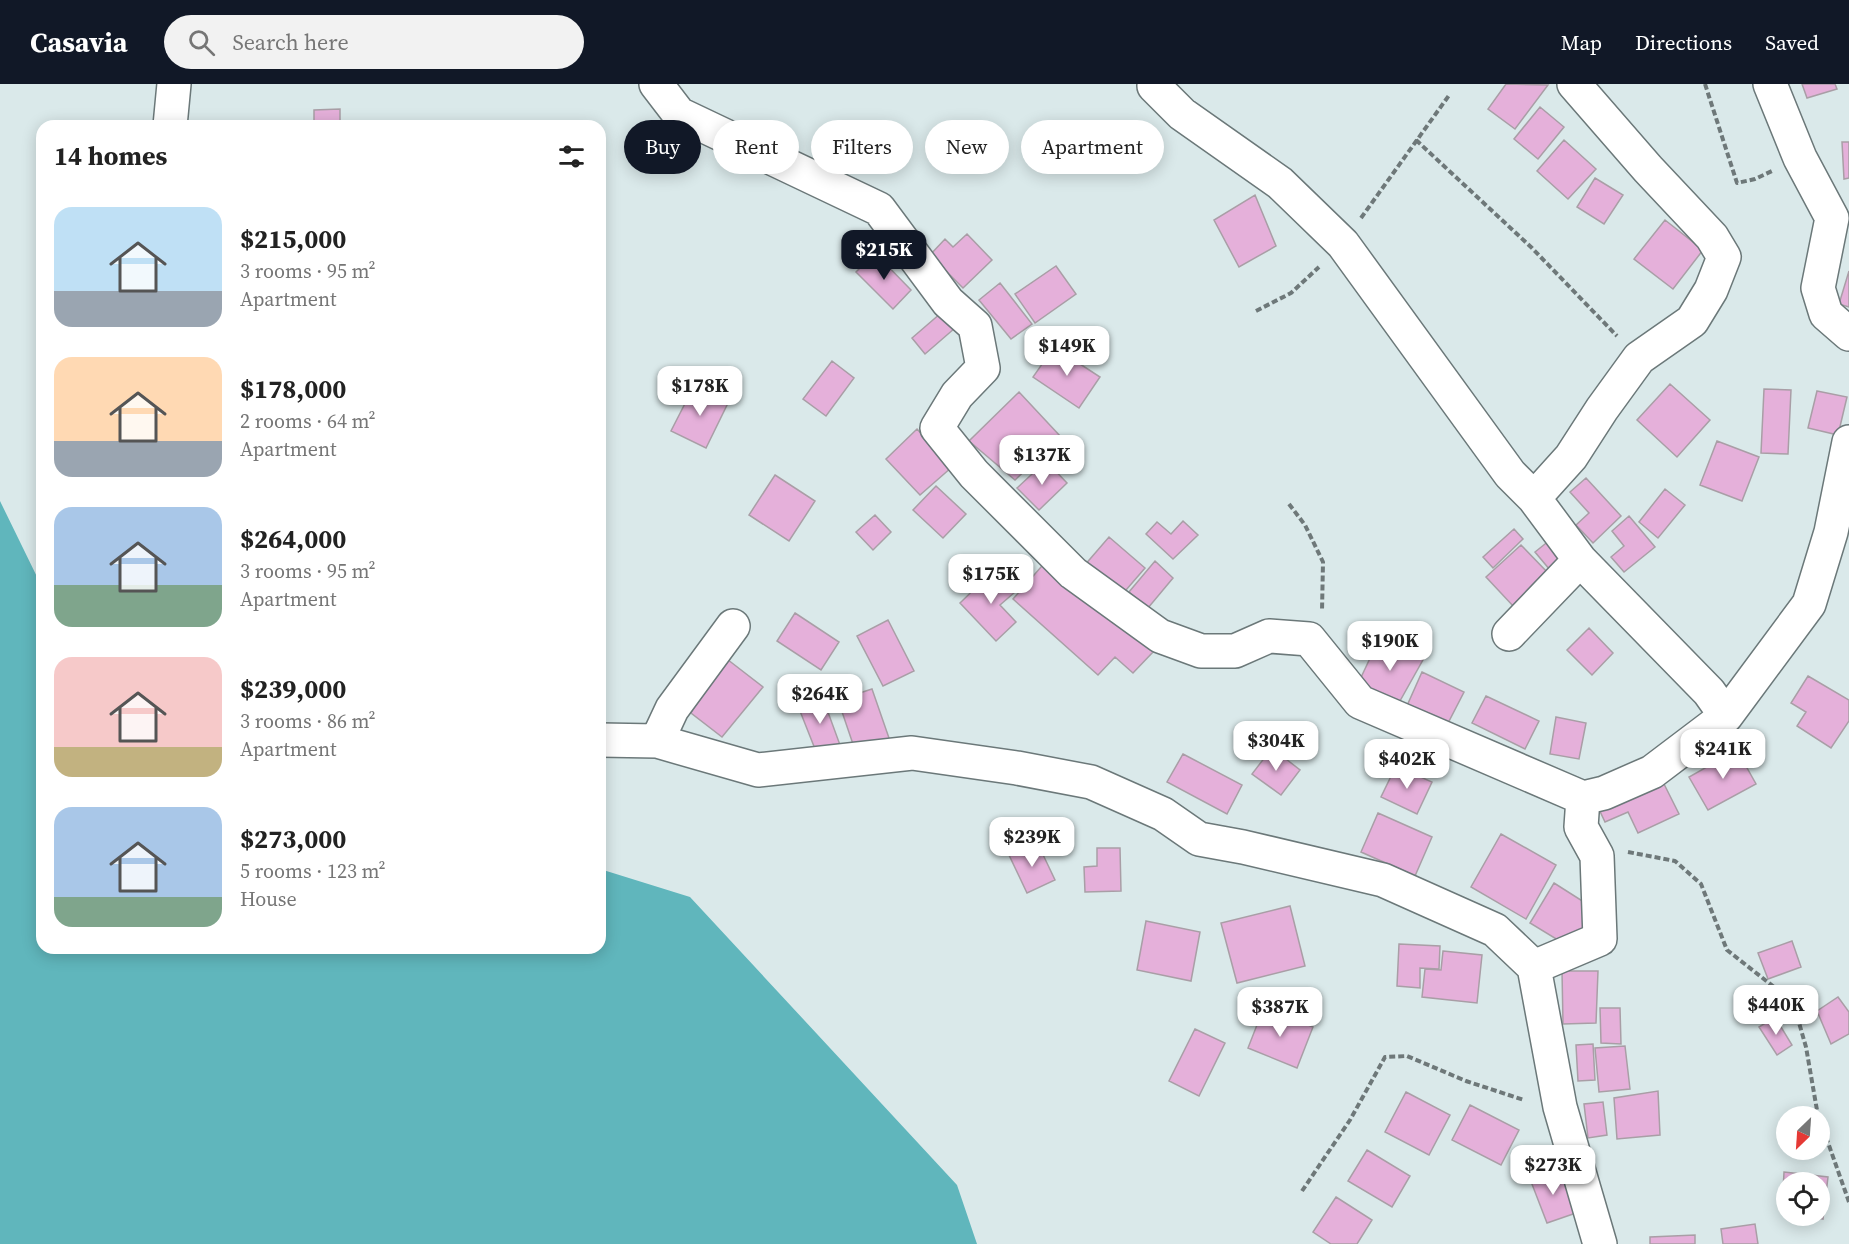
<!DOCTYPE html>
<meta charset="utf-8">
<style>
:root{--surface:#fff;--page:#f2f2f2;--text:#222;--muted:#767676;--accent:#111827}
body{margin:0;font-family:"Source Serif 4",serif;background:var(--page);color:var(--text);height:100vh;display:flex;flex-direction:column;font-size:22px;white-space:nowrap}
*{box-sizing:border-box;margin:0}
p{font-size:20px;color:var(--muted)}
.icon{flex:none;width:33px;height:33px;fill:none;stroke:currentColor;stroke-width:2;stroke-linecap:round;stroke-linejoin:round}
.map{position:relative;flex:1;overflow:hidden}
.side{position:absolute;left:36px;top:36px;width:570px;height:834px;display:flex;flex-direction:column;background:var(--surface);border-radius:18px;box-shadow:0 3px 15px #0003}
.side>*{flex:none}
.guide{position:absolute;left:624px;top:36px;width:570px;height:54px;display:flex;gap:12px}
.needle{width:39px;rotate:205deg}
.buttons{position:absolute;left:1776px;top:1022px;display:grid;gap:12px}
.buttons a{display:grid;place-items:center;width:54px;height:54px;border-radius:50%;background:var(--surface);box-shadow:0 3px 15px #0003;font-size:30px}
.price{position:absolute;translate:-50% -51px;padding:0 14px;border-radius:12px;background:#fff;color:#222;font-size:20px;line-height:39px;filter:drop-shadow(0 2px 3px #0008)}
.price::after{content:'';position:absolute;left:50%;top:36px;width:18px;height:14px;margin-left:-9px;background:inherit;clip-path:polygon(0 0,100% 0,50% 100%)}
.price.selected{background:var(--accent);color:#fff}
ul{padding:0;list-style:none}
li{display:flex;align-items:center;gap:18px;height:150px;padding:0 18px}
li span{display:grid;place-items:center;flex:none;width:168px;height:120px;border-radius:18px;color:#555}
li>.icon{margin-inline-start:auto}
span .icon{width:72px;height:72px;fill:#fffc;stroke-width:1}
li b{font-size:26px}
h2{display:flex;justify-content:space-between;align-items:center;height:72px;padding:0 18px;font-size:26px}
.tag{padding:0 21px;border-radius:27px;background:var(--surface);box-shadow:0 3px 15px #0003;font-size:21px;line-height:54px}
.tag.selected{background:var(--accent);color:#fff}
header{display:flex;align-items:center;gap:36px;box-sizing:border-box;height:84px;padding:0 30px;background:var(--accent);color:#fff}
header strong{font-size:28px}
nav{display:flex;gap:33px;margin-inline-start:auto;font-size:21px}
.search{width:420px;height:54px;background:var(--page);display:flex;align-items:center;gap:15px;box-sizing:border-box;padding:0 21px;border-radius:33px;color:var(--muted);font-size:22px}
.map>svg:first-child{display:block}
.forest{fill:#60b6bc}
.building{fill:#e5b0da;stroke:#a99ea6;stroke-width:1.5}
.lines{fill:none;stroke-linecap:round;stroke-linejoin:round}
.minor-casing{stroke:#6b7879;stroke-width:36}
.path{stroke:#6e7879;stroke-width:4;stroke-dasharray:6 3;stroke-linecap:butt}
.minor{stroke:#fff;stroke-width:33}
</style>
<header>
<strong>Casavia</strong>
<div class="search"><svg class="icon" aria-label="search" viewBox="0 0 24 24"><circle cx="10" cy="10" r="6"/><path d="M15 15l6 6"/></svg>Search here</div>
<nav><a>Map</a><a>Directions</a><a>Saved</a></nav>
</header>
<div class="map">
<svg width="1849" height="1160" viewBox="0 0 1849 1160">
<rect width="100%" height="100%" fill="#dae9ea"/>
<path class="forest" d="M 0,417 L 42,503 L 42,864 L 600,864 L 600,785 L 690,813 L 957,1101 L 977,1160 L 0,1160 Z"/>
<path class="building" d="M 1506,0 L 1548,1 L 1515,45 L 1488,25 Z
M 1802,0 L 1835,0 L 1837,5 L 1807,14 Z
M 1540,23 L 1564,43 L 1538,75 L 1514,55 Z
M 340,25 L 340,42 L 314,42 L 314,26 Z
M 1564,56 L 1596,85 L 1568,115 L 1537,87 Z
M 1842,58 L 1849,58 L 1849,94 L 1844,95 Z
M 1595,94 L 1623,111 L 1604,140 L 1577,123 Z
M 1255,111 L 1276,162 L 1239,183 L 1214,136 Z
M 1665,136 L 1703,166 L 1673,205 L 1634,175 Z
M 967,150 L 992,176 L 963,204 L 930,171 L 945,155 L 953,163 Z
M 875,169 L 911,206 L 893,225 L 856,188 Z
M 1056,182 L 1076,210 L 1035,239 L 1015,210 Z
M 1849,187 L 1849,223 L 1839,220 Z
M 1000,199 L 1032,240 L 1011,255 L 979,216 Z
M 941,229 L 955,244 L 925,270 L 912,254 Z
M 1054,263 L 1100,293 L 1079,324 L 1033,293 Z
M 832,277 L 854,294 L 826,332 L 803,315 Z
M 1670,300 L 1710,336 L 1677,373 L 1637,336 Z
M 694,302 L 728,319 L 706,364 L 671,347 Z
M 1764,305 L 1791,306 L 1788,370 L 1761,369 Z
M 1817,307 L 1847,313 L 1838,351 L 1808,344 Z
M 1019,308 L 1061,353 L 1015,396 L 969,357 Z
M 917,345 L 952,383 L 920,411 L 886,375 Z
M 1717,357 L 1759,373 L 1742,417 L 1700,401 Z
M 1046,377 L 1067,399 L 1039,426 L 1017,404 Z
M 775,391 L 815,417 L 789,457 L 749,431 Z
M 1586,394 L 1621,432 L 1593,459 L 1576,441 L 1589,429 L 1570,408 Z
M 936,402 L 966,430 L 943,454 L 913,426 Z
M 1665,405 L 1685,421 L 1658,454 L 1639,438 Z
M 875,431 L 891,448 L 873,466 L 856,448 Z
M 1629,432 L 1655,463 L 1624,488 L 1611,473 L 1624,462 L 1612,447 Z
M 1183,437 L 1198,451 L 1173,475 L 1146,450 L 1157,438 L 1171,450 Z
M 1514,445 L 1523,455 L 1493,484 L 1483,473 Z
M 1109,453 L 1145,484 L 1120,513 L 1084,482 Z
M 1550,456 L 1569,481 L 1555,492 L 1535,468 Z
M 1521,461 L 1549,490 L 1514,523 L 1486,493 Z
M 1048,475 L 1153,568 L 1133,589 L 1115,573 L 1098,591 L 1013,515 Z
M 1155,477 L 1173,494 L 1148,524 L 1129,508 Z
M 994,486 L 1015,508 L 1000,521 L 1016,538 L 996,557 L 960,519 Z
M 795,529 L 839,558 L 821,586 L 777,557 Z
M 888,536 L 914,587 L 883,602 L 857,552 Z
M 1589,544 L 1613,569 L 1592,591 L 1567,566 Z
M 1380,553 L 1424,574 L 1396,624 L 1357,602 Z
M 723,572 L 763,603 L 722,653 L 691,629 Z
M 1422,588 L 1464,608 L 1446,643 L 1406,624 Z
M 1808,592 L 1849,616 L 1849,637 L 1831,664 L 1797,642 L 1806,628 L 1791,619 Z
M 872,605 L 889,654 L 855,666 L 838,616 Z
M 821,609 L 840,661 L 817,670 L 800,627 Z
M 1486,612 L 1539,637 L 1525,665 L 1472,639 Z
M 1556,633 L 1586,639 L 1579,675 L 1550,670 Z
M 1272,664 L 1300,686 L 1281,711 L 1252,690 Z
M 1737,666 L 1756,700 L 1708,726 L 1689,693 Z
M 1183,670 L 1242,701 L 1227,730 L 1167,698 Z
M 1396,682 L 1432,698 L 1417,730 L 1381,713 Z
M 1661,694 L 1679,730 L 1638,749 L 1628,728 L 1605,738 L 1598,723 Z
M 1378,729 L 1432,753 L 1415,792 L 1361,768 Z
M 1501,750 L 1556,781 L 1526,835 L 1471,803 Z
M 1037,758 L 1055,796 L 1027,809 L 1009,771 Z
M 1097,764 L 1120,764 L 1121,807 L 1085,808 L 1084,783 L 1097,782 Z
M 1554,799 L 1595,825 L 1571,864 L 1530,839 Z
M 1290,822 L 1305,882 L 1237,899 L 1221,839 Z
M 1146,837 L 1200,848 L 1191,897 L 1137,886 Z
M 1792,857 L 1801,883 L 1768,895 L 1758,869 Z
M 1399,860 L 1440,862 L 1439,885 L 1420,884 L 1420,904 L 1397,902 Z
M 1443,867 L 1482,871 L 1477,919 L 1422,913 L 1425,885 L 1441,886 Z
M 1562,887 L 1598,887 L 1596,939 L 1563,940 Z
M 1838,913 L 1849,928 L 1849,950 L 1831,960 L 1817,927 Z
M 1264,923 L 1313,943 L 1297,984 L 1248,964 Z
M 1600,924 L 1620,924 L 1621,960 L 1601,959 Z
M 1775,933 L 1792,961 L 1777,971 L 1759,943 Z
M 1195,945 L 1225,959 L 1199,1012 L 1169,997 Z
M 1593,960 L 1595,996 L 1578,997 L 1576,961 Z
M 1625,962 L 1630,1005 L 1599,1008 L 1595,964 Z
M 1658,1007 L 1660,1051 L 1617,1055 L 1614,1014 Z
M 1406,1008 L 1450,1031 L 1429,1071 L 1385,1048 Z
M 1603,1018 L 1607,1051 L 1588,1054 L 1584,1020 Z
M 1470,1021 L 1519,1046 L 1501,1081 L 1452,1056 Z
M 1367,1066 L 1410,1092 L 1392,1123 L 1348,1097 Z
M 1560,1084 L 1576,1129 L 1547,1139 L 1530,1095 Z
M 1784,1088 L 1828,1093 L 1823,1135 L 1801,1131 L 1820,1131 L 1820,1098 L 1786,1098 L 1786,1128 L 1782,1127 Z
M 1336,1113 L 1372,1136 L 1357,1160 L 1331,1160 L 1313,1148 Z
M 1755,1140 L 1758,1160 L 1723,1160 L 1721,1145 Z
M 1695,1151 L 1695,1160 L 1650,1160 L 1650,1153 Z"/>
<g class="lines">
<defs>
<path id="minor" d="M 656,0 L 679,30 L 879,125 L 948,218 L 975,242 L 983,284 L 957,311 L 937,344 L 974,390 L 1073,489 L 1160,552 L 1201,567 L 1235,567 L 1269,552 L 1309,555 L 1360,618 L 1583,714 L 1604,709 L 1652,688 L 1726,632 L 1809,520 L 1831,448 L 1849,358
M 1770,0 L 1800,74 L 1832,134 L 1818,204 L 1826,230 L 1849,250
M 1154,2 L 1182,30 L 1280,99 L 1343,160 L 1510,390 L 1534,414 L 1580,476 L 1709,608 L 1726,632
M 170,42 L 174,0
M 1534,414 L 1571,373 L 1602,325 L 1639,274 L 1692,237 L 1711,206 L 1724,173 L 1712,153 L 1648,85 L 1574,0
M 1509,550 L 1580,476
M 600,656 L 657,657 L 758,686 L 912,669 L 1017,684 L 1091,698 L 1163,730 L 1199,755 L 1243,763 L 1383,796 L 1495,846 L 1534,883 L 1560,1023 L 1600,1160
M 657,657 L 672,625 L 733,542
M 1534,883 L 1600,855 L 1597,772 L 1581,743 L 1583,714"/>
</defs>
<use href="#minor" class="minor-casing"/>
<path class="path" d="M 1705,0 L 1737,99 L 1755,95 L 1772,87
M 1416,56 L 1532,164 L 1617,252
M 1361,134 L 1450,10
M 1256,227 L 1291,209 L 1319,183
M 1289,420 L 1305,441 L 1323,478 L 1322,527
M 1628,768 L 1675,777 L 1701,800 L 1727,866 L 1793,918 L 1806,963 L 1818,1032
M 1820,1036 L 1849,1118
M 1302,1107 L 1350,1036 L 1385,973 L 1407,972 L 1466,997 L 1524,1016"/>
<use href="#minor" class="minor"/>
</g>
</svg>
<div class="buttons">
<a><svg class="needle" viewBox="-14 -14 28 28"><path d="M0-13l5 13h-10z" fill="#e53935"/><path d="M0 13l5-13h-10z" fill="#767676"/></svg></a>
<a><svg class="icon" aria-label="locate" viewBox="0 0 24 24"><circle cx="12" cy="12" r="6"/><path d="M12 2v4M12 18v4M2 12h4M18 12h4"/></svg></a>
</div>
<b class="price selected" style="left:884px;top:197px">$215K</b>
<b class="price" style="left:1067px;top:293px">$149K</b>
<b class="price" style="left:700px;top:333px">$178K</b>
<b class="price" style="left:1042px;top:402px">$137K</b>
<b class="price" style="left:991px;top:521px">$175K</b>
<b class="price" style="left:1390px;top:588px">$190K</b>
<b class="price" style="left:820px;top:641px">$264K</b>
<b class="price" style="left:1276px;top:688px">$304K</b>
<b class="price" style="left:1723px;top:696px">$241K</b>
<b class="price" style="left:1407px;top:706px">$402K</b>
<b class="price" style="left:1032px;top:784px">$239K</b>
<b class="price" style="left:1776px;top:952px">$440K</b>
<b class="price" style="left:1280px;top:954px">$387K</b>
<b class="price" style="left:1553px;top:1112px">$273K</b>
<div class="guide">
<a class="tag selected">Buy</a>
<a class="tag">Rent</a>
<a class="tag">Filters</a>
<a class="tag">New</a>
<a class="tag">Apartment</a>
</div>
<section class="side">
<h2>14 homes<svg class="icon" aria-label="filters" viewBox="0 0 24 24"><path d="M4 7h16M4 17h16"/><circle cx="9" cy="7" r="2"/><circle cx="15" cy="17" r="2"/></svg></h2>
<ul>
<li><span style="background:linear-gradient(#bfe0f5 70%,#9aa5b1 0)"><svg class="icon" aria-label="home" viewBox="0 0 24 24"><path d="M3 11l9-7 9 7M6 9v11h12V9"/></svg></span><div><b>$215,000</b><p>3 rooms · 95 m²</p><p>Apartment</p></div></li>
<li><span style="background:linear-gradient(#ffd9b3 70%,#9aa5b1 0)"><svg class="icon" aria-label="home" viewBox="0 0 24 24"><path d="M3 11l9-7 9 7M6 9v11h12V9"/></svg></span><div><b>$178,000</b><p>2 rooms · 64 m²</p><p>Apartment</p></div></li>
<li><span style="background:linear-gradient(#a9c7e8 65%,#7fa58c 0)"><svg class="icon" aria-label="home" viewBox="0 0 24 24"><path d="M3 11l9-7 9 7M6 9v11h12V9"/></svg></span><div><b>$264,000</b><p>3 rooms · 95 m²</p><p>Apartment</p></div></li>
<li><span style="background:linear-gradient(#f6c9c9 75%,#c2b280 0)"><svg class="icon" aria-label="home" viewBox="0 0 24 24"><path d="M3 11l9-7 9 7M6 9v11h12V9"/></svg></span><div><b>$239,000</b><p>3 rooms · 86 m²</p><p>Apartment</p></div></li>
<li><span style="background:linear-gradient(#a9c7e8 75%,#7fa58c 0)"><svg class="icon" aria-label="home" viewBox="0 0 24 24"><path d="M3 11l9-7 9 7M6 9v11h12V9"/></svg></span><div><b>$273,000</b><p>5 rooms · 123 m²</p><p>House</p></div></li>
</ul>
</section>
</div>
